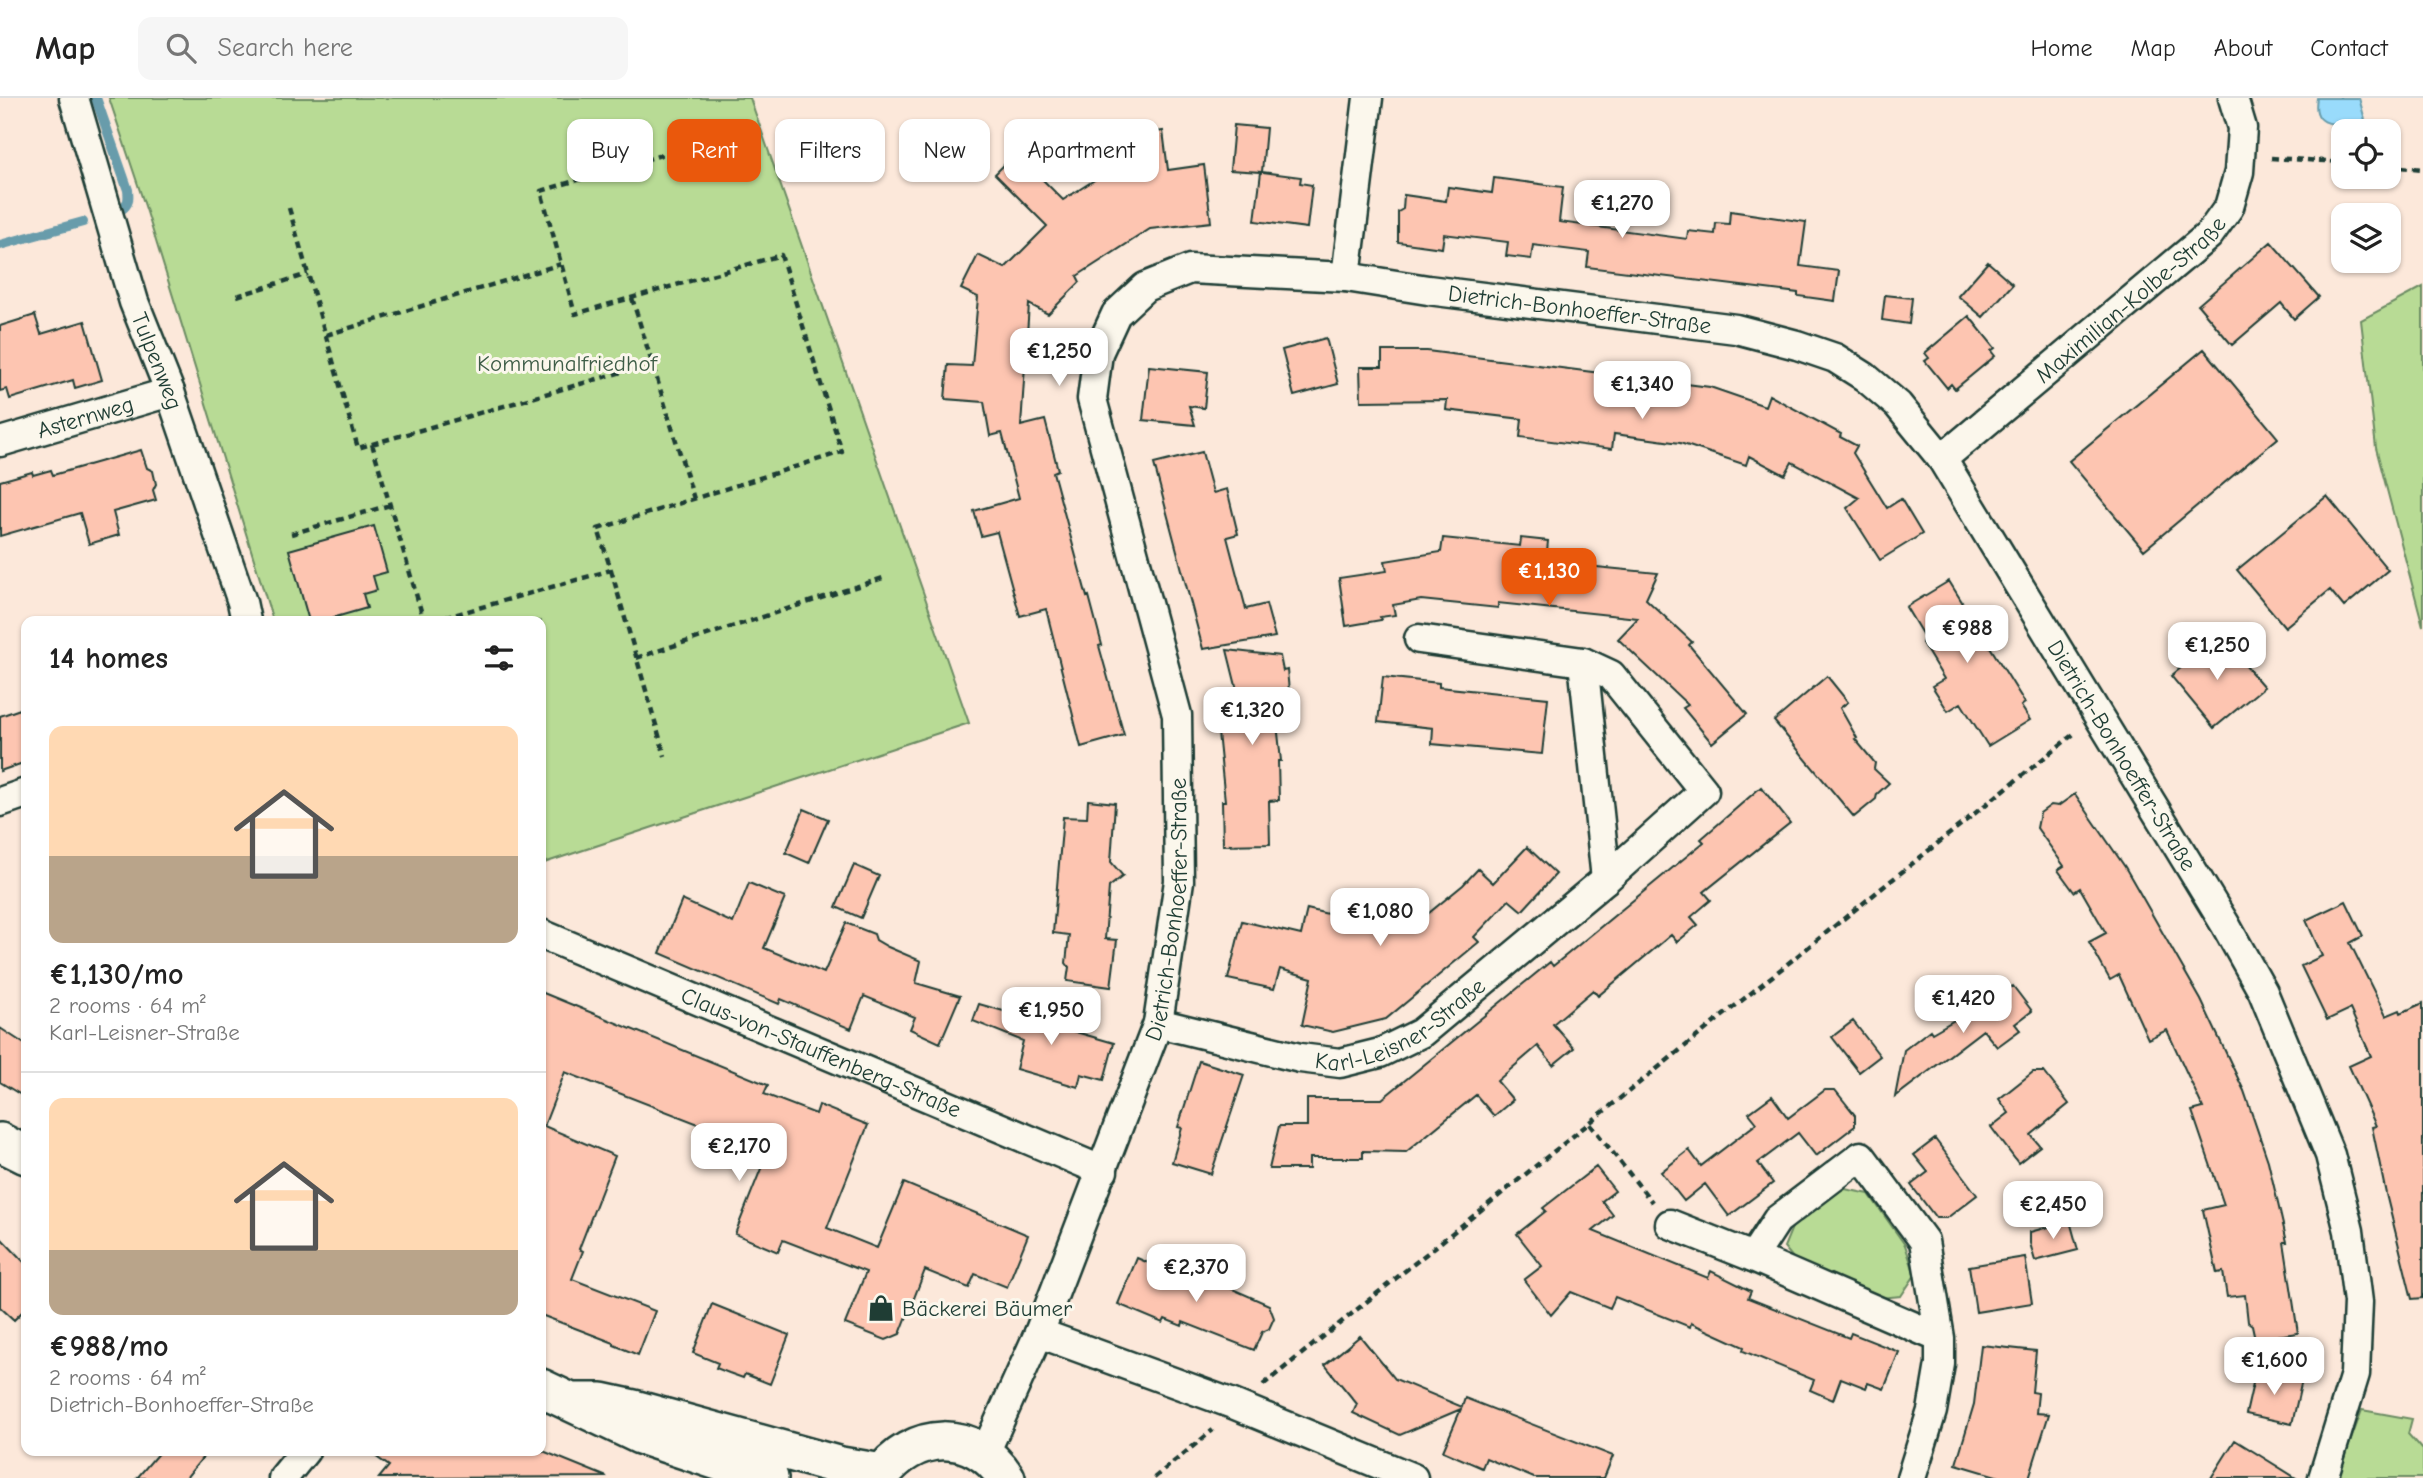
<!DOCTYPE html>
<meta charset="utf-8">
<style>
:root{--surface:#fff;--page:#f6f6f6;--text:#222;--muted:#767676;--line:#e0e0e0;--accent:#ea580c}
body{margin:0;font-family:"Comic Neue",sans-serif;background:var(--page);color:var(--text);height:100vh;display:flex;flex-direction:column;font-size:26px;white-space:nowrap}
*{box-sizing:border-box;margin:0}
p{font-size:23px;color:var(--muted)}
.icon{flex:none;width:38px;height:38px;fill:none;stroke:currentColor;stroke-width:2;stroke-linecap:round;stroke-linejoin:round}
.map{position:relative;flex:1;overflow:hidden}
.side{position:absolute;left:21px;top:518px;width:525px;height:840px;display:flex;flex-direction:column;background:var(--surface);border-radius:14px;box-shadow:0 2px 5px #0004}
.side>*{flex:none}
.banner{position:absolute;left:567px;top:21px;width:665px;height:63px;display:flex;gap:14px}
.buttons{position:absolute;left:2331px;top:21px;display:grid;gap:14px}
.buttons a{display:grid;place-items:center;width:70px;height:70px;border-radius:14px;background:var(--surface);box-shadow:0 2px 5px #0004;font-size:35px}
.price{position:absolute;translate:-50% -60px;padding:0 16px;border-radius:14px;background:#fff;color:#222;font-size:23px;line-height:46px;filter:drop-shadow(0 2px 4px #0008)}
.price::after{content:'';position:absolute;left:50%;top:42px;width:21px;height:16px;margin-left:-10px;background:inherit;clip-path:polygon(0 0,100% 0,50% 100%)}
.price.selected{background:var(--accent);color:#fff}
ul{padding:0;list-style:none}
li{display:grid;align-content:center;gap:14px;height:371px;padding:0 28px}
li+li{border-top:2px solid var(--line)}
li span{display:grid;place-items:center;height:217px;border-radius:14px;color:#555}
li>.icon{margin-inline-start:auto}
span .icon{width:126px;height:126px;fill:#fffc;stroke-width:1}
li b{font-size:30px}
h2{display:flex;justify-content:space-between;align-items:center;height:84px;padding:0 28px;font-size:30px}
.tag{padding:0 24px;border-radius:14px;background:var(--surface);box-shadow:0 2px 5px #0004;font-size:24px;line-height:63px}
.tag.selected{background:var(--accent);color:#fff}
header{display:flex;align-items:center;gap:42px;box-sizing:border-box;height:98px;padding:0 35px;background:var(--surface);border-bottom:2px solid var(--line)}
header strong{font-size:33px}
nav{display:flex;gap:38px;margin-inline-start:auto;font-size:24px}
.search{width:490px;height:63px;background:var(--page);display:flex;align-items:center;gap:18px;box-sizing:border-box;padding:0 24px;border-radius:14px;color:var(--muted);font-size:26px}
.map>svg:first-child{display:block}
.green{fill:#b8db95;stroke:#6c8c64;stroke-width:2}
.water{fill:#99dbfb;stroke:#689cab;stroke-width:2}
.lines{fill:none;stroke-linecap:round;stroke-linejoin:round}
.stream{stroke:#689cab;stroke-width:10}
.building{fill:#fdc5b1;stroke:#1f3d34;stroke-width:2}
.minor-casing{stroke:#1f3d34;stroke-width:33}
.tertiary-casing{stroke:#1f3d34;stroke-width:42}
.path{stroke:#1f3d34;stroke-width:4.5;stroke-dasharray:7 5;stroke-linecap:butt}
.minor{stroke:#fbf7ec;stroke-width:28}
.tertiary{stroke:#fbf7ec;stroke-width:37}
.labels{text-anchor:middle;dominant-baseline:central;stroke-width:6;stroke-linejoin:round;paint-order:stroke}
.street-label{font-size:23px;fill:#1f3d34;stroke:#fbf7ec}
.park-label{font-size:23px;fill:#3e5d47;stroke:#fbf7ec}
.poi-label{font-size:23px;fill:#1f3d34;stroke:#fbf7ec;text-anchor:start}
</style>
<header>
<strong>Map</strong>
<div class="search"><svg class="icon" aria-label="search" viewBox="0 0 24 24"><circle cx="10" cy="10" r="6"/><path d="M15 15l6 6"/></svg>Search here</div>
<nav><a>Home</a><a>Map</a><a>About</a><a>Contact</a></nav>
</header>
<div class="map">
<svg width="2423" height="1380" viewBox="0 0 2423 1380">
<rect width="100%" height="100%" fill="#fce8da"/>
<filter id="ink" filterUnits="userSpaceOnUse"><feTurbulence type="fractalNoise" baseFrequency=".0143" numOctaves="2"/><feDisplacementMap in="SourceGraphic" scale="14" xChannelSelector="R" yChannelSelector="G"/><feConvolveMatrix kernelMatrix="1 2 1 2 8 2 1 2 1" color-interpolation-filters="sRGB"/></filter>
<g filter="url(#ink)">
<path class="green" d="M 109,0 L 750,0 L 969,625 L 541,766 L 541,523 L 273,523 L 147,114 Z
M 2423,189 L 2423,528 L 2376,350 L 2361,222 Z
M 1840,1090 L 1869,1096 L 1905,1147 L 1915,1177 L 1901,1198 L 1880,1200 L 1798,1166 L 1784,1149 L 1793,1127 Z
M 2362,1312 L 2412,1321 L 2408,1336 L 2423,1353 L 2423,1380 L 2337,1380 Z"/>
<path class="water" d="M 2317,0 L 2359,0 L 2365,22 L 2360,27 C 2338,26 2311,31 2317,0 Z"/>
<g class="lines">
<path class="stream" d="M 96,0 L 128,92 C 129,101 129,106 121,112
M 0,147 L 83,124"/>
</g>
<path class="building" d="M 1234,27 L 1266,30 L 1262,74 L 1301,79 L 1300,85 L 1312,87 L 1307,130 L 1255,123 L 1261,74 L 1230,72 Z
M 1163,33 L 1168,72 L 1204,67 L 1211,124 L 1150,131 L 1077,178 L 1080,184 L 1048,216 L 1029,206 L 1021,328 L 1045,322 L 1058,372 L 1053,374 L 1087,499 L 1089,498 L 1102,547 L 1099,548 L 1124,637 L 1081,649 L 1046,511 L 1020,518 L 997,434 L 981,438 L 974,413 L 1019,400 L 1002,335 L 990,338 L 984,304 L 945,301 L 948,267 L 972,268 L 978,199 L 961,191 L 978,157 L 1005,170 L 1047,128 L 995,76 L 1016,55 L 1063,102 L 1135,56 L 1132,38 Z
M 1494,80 L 1563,89 L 1559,124 L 1687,141 L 1688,133 L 1715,136 L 1716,125 L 1729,126 L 1730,113 L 1806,124 L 1800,168 L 1839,173 L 1835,203 L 1798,198 L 1798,195 L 1587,169 L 1589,154 L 1533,147 L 1531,161 L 1506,158 L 1508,144 L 1444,136 L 1442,150 L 1398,144 L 1398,114 L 1403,111 L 1404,97 L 1446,103 L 1448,89 L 1492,95 Z
M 2271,144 L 2319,199 L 2294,221 L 2281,205 L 2232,247 L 2198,207 Z
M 1988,164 L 2013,186 L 1983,219 L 1958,198 Z
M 1885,197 L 1912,200 L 1909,226 L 1882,222 Z
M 35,217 L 41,236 L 85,223 L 102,282 L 75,290 L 73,282 L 10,301 L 7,291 L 0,293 L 0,228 Z
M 1969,218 L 1995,250 L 1991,253 L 1995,258 L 1955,291 L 1951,286 L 1947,290 L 1925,263 L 1929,260 L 1925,255 Z
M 1326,240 L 1338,286 L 1294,298 L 1282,252 Z
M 2204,251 L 2278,340 L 2144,452 L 2069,363 Z
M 1382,253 L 1427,253 L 1710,289 L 1765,308 L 1769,297 L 1841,336 L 1840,339 L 1857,348 L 1853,355 L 1887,410 L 1901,401 L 1922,436 L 1880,462 L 1847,410 L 1859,400 L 1792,364 L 1785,377 L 1749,358 L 1746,367 L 1680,345 L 1614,336 L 1612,351 L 1520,339 L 1522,321 L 1446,312 L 1447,302 L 1361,303 L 1360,269 L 1382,269 Z
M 1149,268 L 1208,274 L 1204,310 L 1189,308 L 1195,327 L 1143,322 Z
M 141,352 L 147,370 L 153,373 L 156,386 L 153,392 L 156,402 L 113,414 L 119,437 L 89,446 L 80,415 L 0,438 L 0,383 L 32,374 L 33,377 L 51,372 L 53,377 Z
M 1202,354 L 1213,395 L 1227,391 L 1238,436 L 1227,439 L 1246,511 L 1266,506 L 1275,539 L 1203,551 L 1154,366 Z
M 2327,398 L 2388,472 L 2344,509 L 2330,492 L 2285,529 L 2237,472 Z
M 374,428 L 387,474 L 373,478 L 377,492 L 363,496 L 367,510 L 322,523 L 309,523 L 289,452 Z
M 1443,440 L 1520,448 L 1521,440 L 1548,443 L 1546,464 L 1658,475 L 1646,501 L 1692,544 L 1689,547 L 1747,616 L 1712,645 L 1683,610 L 1688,607 L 1618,541 L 1638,520 L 1498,505 L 1498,510 L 1421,502 L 1393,507 L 1395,517 L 1380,519 L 1381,522 L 1346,528 L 1339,480 L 1387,473 L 1385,463 L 1441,454 Z
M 1949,483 L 2025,605 L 2021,608 L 2030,622 L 1988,648 L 1961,605 L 1948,613 L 1932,588 L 1944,581 L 1922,545 L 1924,539 L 1906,509 Z
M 2220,538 L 2264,589 L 2214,630 L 2171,578 Z
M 1227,552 L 1280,558 L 1283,573 L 1287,572 L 1291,614 L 1276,616 L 1281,663 L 1278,663 L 1279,702 L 1269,703 L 1270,746 L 1223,747 L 1222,703 L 1225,703 L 1216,615 L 1242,612 Z
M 1827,578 L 1848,604 L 1840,610 L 1857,640 L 1855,641 L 1875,665 L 1874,671 L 1889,685 L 1877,696 L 1876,701 L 1854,719 L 1774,623 Z
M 1383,579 L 1439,585 L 1439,589 L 1548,600 L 1542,656 L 1432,646 L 1433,630 L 1378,624 Z
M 26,609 L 26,664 L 0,673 L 0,618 Z
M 1761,689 L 1790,725 L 1704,794 L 1711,802 L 1691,819 L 1698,827 L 1677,844 L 1671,837 L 1598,898 L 1593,892 L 1553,926 L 1574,950 L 1553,967 L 1538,948 L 1497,983 L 1513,1002 L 1494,1018 L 1476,997 L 1406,1054 L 1363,1053 L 1363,1060 L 1309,1060 L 1309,1071 L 1269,1071 L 1279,1028 L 1307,1028 L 1307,1001 L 1382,1001 L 1550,864 L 1553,868 L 1704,744 L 1701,741 Z
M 2075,696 L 2125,769 L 2201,902 L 2244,993 L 2268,1063 L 2287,1144 L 2284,1144 L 2298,1235 L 2255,1241 L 2252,1227 L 2248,1224 L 2245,1197 L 2227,1199 L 2223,1174 L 2217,1175 L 2203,1112 L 2224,1107 L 2192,1013 L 2203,1010 L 2167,932 L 2148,941 L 2119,877 L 2110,882 L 2089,844 L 2106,835 L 2080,790 L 2074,794 L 2058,772 L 2064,768 L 2037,730 L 2040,715 L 2051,707 L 2058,708 Z
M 1088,702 L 1115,705 L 1111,764 L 1123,778 L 1109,789 L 1105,841 L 1117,842 L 1111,889 L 1067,883 L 1069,869 L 1066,865 L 1069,837 L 1053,835 L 1063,719 L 1087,720 Z
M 804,711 L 828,721 L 809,765 L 786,755 Z
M 1527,749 L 1556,776 L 1522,813 L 1509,802 L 1474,839 L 1479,844 L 1386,921 L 1333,934 L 1302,927 L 1312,880 L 1280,871 L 1274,891 L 1228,881 L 1242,823 L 1301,837 L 1307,811 L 1340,819 L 1356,805 L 1377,829 L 1399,811 L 1413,828 L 1463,787 L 1478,771 L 1493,785 Z
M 854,767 L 879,778 L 861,820 L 836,809 Z
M 749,785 L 785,800 L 764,850 L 824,875 L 846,825 L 874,836 L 876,842 L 888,849 L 921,863 L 916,885 L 960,898 L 940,945 L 910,931 L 915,919 L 864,898 L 851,931 L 781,901 L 779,906 L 660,855 L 682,802 L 733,825 Z
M 2346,803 L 2363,838 L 2350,845 L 2386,918 L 2400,912 L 2401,915 L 2423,905 L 2423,1200 L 2412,1201 L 2386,1096 L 2372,1029 L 2376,1028 L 2349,968 L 2371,958 L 2350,911 L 2327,922 L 2301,868 L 2322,858 L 2306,822 Z
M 2013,888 L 2032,913 L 2015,926 L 2020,932 L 1997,949 L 1983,932 L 1895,999 L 1904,952 L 1930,932 L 1932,935 Z
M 541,894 L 768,987 L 764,996 L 816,1016 L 819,1007 L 868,1027 L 827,1130 L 877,1150 L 904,1085 L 1028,1137 L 1007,1189 L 975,1176 L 969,1190 L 925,1172 L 900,1236 L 886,1242 L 845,1226 L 866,1174 L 783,1142 L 778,1154 L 735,1136 L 768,1053 L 565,974 L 544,1028 L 615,1058 L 579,1151 L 583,1153 L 572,1181 L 655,1213 L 638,1257 L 614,1247 L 614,1245 L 541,1217 Z
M 979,906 L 1114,945 L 1104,982 L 1081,976 L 1078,989 L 1016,971 L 1023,943 L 973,923 Z
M 1853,923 L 1880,958 L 1859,974 L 1832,939 Z
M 0,930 L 26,947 L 26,1000 L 0,984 Z
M 1199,963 L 1244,977 L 1211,1076 L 1172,1064 L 1182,1030 L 1178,1029 Z
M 2033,974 L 2044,974 L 2069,1006 L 2031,1037 L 2040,1048 L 2018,1065 L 1991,1029 L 2009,1015 L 1999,1001 Z
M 1825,992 L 1835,992 L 1855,1017 L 1855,1028 L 1816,1058 L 1798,1035 L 1758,1065 L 1773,1085 L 1729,1118 L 1705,1086 L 1684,1103 L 1661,1074 L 1689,1052 L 1701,1068 L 1757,1025 L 1749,1015 L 1772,998 L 1788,1020 Z
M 1935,1041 L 1977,1097 L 1947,1120 L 1936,1120 L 1911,1087 L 1928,1074 L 1914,1057 Z
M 1596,1069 L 1615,1093 L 1602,1103 L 1613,1117 L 1593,1133 L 1708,1180 L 1711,1173 L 1751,1193 L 1748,1200 L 1849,1240 L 1851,1235 L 1899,1254 L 1884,1291 L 1868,1285 L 1866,1290 L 1841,1280 L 1833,1302 L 1810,1292 L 1814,1282 L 1743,1253 L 1744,1249 L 1691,1225 L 1690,1229 L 1615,1199 L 1610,1210 L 1571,1194 L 1551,1217 L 1524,1182 L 1542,1168 L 1517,1136 L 1546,1113 L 1543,1110 Z
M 2070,1123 L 2078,1152 L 2035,1163 L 2030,1145 L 2030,1134 Z
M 0,1139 L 26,1166 L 26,1210 L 14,1222 L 0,1209 Z
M 2025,1159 L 2032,1205 L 1976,1214 L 1969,1168 Z
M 1137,1160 L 1200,1187 L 1203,1178 L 1269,1207 L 1274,1220 L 1269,1231 L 1262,1234 L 1254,1252 L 1183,1224 L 1182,1228 L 1165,1221 L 1163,1225 L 1118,1206 Z
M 712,1206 L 789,1237 L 770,1286 L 745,1276 L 743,1280 L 729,1275 L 716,1270 L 718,1265 L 693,1255 Z
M 1360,1238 L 1395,1281 L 1462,1309 L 1465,1300 L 1613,1358 L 1604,1380 L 1534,1380 L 1486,1360 L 1482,1370 L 1443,1353 L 1461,1311 L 1400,1337 L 1353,1315 L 1357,1306 L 1325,1267 Z
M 1981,1247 L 2036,1253 L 2032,1294 L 2038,1295 L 2036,1315 L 2049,1316 L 2029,1380 L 2003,1380 L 1956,1366 L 1974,1306 Z
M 2256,1272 L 2302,1282 L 2292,1326 L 2246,1316 Z
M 2235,1342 L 2296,1380 L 2211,1380 Z
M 160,1353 L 208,1353 L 186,1380 L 137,1380 Z
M 368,1353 L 543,1353 L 607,1379 L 379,1380 L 389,1368 Z"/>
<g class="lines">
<defs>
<g id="minor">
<path id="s1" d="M 74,0 L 134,204 L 170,294 L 242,504 L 246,523"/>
<path d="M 1346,179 L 1368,0"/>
<path id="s2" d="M 0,344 L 170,294"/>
<path id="s3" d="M 1942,361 L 2209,137 L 2229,109 L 2239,74 L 2242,30 L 2233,0"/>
<path d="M 1583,564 L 1606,781"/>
<path d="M 0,704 L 26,695"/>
<path id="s4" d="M 541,836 L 1103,1073"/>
<path id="s5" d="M 1158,925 L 1300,960 L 1340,965 L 1380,955 L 1421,935 L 1606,781 L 1704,693 L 1611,577 L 1583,564 L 1419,541"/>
<path d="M 1670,1126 L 1753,1159"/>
<path d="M 1039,1235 L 1233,1306 L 1413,1380"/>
<path id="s6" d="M 985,1355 L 1039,1235 L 1158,925 L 1179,783 L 1177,617 L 1092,301 L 1098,255 L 1116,216 L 1145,189 L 1190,171 L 1346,179 L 1428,192 L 1736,231 L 1797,247 L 1835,260 L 1865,279 L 1898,307 L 1942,361 L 2225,826 L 2263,894 L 2330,1057 L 2349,1133 L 2358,1204 L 2355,1276 L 2323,1380"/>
<path d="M 283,1380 L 305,1353"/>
<path d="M 1911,1380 L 1932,1313 L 1940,1266 L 1940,1240 L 1924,1143 L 1861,1058 L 1777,1122 L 1753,1159 L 1940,1240"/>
</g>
<path id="tertiary" d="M 0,1044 L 26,1057
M 541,1290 L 640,1337 L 769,1380
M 574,1304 L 602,1304 L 634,1311 L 841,1368 L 882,1375
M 879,1380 C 912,1332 974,1329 1006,1380"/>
</defs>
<use href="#minor" class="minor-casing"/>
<use href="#tertiary" class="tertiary-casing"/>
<path class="path" d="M 2271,60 L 2343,64
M 2389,68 L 2423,71
M 289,110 L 358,350 L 653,265
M 237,198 L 308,176
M 632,200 L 694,401
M 326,237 L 561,166
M 372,346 L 424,523
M 291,436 L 390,407
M 611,472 L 665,658
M 433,523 L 611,472 L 598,431 L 842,354 L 781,157 L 575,216 L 541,93 L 745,32
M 636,560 L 886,479
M 1590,1026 L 1652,1104
M 1263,1287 L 2075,635
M 1154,1380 L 1213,1332"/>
<use href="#minor" class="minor"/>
<use href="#tertiary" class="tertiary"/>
</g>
</g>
<defs>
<symbol id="shop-bare" viewBox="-9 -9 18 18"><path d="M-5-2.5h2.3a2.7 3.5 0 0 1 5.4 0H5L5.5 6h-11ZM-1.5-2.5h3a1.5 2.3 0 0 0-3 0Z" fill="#1f3d34" stroke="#fbf7ec" stroke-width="2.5" paint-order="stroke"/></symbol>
</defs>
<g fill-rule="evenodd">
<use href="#shop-bare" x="862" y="1191" width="38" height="38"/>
</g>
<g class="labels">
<g class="street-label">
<text stroke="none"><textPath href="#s3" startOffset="247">Maximilian-Kolbe-Straße</textPath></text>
<text stroke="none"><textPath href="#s6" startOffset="1670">Dietrich-Bonhoeffer-Straße</textPath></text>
<text stroke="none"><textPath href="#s1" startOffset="276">Tulpenweg</textPath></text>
<text stroke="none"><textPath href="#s2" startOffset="89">Asternweg</textPath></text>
<text stroke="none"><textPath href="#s6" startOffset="2426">Dietrich-Bonhoeffer-Straße</textPath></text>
<text stroke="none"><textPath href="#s6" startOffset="578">Dietrich-Bonhoeffer-Straße</textPath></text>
<text stroke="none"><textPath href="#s5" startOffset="257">Karl-Leisner-Straße</textPath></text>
<text stroke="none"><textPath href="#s4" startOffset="304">Claus-von-Stauffenberg-Straße</textPath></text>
</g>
<g class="park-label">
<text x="567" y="265">Kommunalfriedhof</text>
</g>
<g class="poi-label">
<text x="902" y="1210">Bäckerei Bäumer</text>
</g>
</g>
</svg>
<div class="buttons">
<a><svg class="icon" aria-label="locate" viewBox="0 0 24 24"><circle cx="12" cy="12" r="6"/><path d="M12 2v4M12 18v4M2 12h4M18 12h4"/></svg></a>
<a><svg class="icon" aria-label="layers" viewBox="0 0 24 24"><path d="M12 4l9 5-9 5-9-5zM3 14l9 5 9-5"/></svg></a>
</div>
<b class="price" style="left:1622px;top:142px">€1,270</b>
<b class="price" style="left:1059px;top:290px">€1,250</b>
<b class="price" style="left:1642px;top:323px">€1,340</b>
<b class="price selected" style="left:1549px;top:510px">€1,130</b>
<b class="price" style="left:1967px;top:567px">€988</b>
<b class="price" style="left:2217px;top:584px">€1,250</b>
<b class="price" style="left:1252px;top:649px">€1,320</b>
<b class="price" style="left:1380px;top:850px">€1,080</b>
<b class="price" style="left:1963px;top:937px">€1,420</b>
<b class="price" style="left:1051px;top:949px">€1,950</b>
<b class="price" style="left:739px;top:1085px">€2,170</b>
<b class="price" style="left:2053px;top:1143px">€2,450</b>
<b class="price" style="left:1196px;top:1206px">€2,370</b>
<b class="price" style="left:2274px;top:1299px">€1,600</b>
<div class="banner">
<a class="tag">Buy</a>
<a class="tag selected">Rent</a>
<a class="tag">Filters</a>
<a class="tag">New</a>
<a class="tag">Apartment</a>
</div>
<section class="side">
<h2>14 homes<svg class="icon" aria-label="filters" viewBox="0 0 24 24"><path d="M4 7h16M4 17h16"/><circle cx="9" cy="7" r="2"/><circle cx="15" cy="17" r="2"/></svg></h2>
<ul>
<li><span style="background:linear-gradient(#ffd9b3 60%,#b9a48a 0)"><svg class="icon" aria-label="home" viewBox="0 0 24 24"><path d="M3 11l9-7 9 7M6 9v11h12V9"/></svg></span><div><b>€1,130/mo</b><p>2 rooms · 64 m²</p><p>Karl-Leisner-Straße</p></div></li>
<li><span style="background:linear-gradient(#ffd9b3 70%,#b9a48a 0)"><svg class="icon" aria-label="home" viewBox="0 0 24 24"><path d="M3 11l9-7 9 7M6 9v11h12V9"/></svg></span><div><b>€988/mo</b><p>2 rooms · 64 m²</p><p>Dietrich-Bonhoeffer-Straße</p></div></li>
</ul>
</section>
</div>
